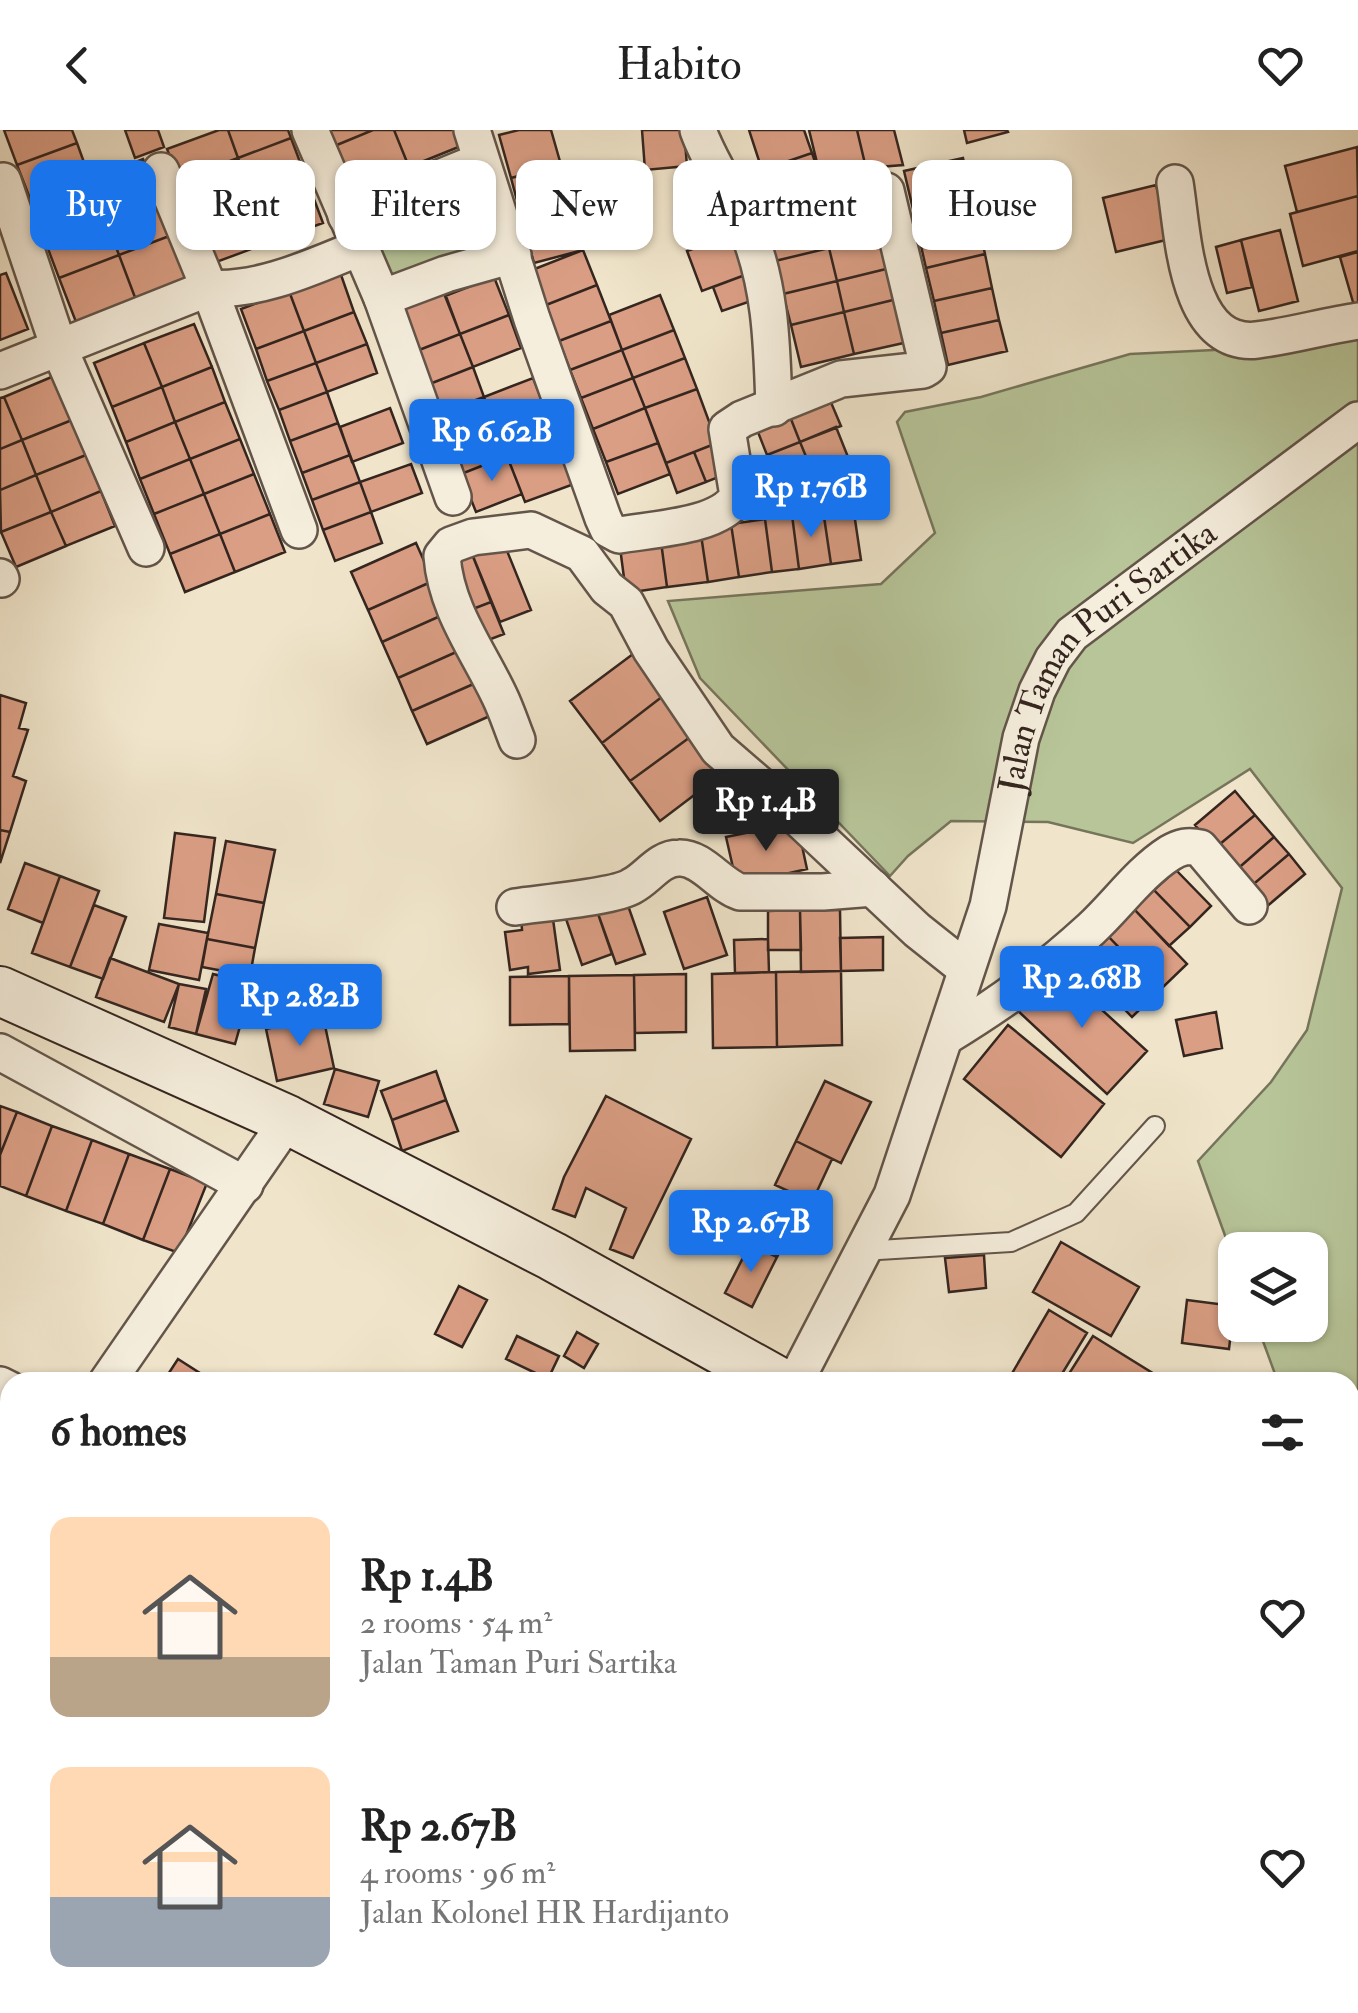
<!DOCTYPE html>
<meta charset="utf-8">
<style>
:root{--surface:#fff;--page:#f6f6f6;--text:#222;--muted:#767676;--accent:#1a73e8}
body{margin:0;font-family:"IM FELL Double Pica",serif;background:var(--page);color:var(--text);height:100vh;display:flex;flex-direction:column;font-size:38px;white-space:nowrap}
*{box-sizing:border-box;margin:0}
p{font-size:32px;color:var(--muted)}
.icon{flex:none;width:55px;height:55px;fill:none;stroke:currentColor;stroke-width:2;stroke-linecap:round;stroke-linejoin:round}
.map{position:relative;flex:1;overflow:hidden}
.sheet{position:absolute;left:0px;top:1242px;width:1360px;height:642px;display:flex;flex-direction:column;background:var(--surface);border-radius:30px 30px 0 0;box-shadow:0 2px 8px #0004}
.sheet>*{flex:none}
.banner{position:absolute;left:30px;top:30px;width:1300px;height:90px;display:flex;gap:20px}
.fabs{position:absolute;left:1218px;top:1102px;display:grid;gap:20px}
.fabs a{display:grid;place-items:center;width:110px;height:110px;border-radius:20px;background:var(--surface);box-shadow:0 2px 8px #0004;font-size:50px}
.price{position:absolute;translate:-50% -85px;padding:0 22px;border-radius:10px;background:var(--accent);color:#fff;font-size:32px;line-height:65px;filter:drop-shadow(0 2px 5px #0008)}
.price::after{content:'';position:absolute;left:50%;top:60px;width:30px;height:22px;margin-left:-15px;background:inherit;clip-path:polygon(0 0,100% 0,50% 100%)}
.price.current{background:#222;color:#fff}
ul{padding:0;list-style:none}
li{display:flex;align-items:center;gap:30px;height:250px;padding:0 50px}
li span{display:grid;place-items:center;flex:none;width:280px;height:200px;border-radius:20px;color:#555}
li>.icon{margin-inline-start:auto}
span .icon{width:120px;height:120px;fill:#fffc;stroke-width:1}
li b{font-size:42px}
h2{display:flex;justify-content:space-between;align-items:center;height:120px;padding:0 50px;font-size:42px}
.pill{padding:0 35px;border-radius:20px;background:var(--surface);box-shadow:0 2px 8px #0004;font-size:35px;line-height:90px}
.pill.current{background:var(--accent);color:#fff}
header{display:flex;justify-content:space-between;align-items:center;height:130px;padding:0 50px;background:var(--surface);font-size:45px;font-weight:600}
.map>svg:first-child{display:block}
.green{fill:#b7c599;stroke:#76755c;stroke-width:2.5}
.building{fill:#da9e84;stroke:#34251f;stroke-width:2.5}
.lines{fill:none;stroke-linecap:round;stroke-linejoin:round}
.service-casing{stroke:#63554a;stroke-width:22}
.minor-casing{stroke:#63554a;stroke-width:40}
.secondary-casing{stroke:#34251f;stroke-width:52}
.service{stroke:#f5eedd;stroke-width:18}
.minor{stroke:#f5eedd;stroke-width:35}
.secondary{stroke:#f5eedd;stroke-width:48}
.labels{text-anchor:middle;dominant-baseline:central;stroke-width:8;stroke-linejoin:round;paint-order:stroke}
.street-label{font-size:35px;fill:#34251f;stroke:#f5eedd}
</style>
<header><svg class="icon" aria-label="back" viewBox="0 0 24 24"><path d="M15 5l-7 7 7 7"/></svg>Habito<svg class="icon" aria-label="heart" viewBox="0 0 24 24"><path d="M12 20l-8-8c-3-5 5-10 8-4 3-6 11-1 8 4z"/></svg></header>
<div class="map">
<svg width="1358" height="1883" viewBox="0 0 1358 1883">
<rect width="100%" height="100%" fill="#f0e5cb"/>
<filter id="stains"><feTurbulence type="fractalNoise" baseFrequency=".002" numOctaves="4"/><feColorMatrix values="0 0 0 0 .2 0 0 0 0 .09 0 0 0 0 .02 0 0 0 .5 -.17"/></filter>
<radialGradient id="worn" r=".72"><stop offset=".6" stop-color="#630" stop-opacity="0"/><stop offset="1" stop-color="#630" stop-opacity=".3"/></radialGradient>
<path class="green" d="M 472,52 L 494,109 L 386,150 L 365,93 Z
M 1358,209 L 1358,1522 L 1350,1522 L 1350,1252 L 1278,1252 L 1257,1195 L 1310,1195 L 1310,1120 L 1235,1120 L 1235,1133 L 1198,1031 L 1271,952 L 1307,900 L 1342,758 L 1250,639 L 1133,713 L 1048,692 L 951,691 L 908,726 L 890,746 L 700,548 L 668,471 L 881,454 L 935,403 L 897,292 L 905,282 L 981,267 L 1130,224 L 1299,216 Z
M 1358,1658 L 1358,1883 L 1306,1883 L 1308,1875 L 1350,1875 L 1350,1661 Z"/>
<path class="building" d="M 4,0 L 72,0 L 77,13 L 17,35 Z
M 125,0 L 158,0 L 164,17 L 135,28 Z
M 219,0 L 228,0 L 238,28 L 179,50 L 167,19 Z
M 228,0 L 288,0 L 291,8 L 238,28 Z
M 325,0 L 373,0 L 332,17 Z
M 373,0 L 394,0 L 409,37 L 350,61 L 332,17 Z
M 394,0 L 455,0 L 461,16 L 409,37 Z
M 519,0 L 551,0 L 561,35 L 511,48 L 499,5 Z
M 642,0 L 684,0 L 687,36 L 645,40 Z
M 749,0 L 804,0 L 812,23 L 762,40 Z
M 809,0 L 857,0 L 866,38 L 821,49 Z
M 857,0 L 894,0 L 903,35 L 866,38 Z
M 964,0 L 1007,0 L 1008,2 L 967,13 Z
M 291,8 L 306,48 L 253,68 L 238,28 Z
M 77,13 L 90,49 L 31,71 L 17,35 Z
M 1357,17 L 1358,66 L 1297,82 L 1285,36 Z
M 812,23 L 821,49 L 771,66 L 762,40 Z
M 238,28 L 253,68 L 194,90 L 179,50 Z
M 963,28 L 971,65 L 913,79 L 904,41 Z
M 143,29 L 157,65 L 104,85 L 90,49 Z
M 561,35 L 574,83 L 524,97 L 511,48 Z
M 866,38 L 875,75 L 829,86 L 821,49 Z
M 306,48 L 323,93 L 270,112 L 253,68 Z
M 90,49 L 104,85 L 44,108 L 31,71 Z
M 822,54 L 829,86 L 782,97 L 775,65 Z
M 1156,55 L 1170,109 L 1116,122 L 1103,68 Z
M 157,65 L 172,105 L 119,125 L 104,85 Z
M 971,65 L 978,93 L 919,107 L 913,79 Z
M 1358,66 L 1358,121 L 1303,136 L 1290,84 Z
M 253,68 L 270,112 L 211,134 L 194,90 Z
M 875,75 L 882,105 L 829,118 L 821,87 Z
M 574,83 L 583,120 L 534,133 L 524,97 Z
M 104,85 L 119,125 L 59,148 L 44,108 Z
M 821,87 L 829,118 L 775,131 L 768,100 Z
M 978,93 L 985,124 L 926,138 L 919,107 Z
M 1280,100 L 1298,171 L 1259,181 L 1241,110 Z
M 172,105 L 188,150 L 136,170 L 119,125 Z
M 731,105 L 745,145 L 702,161 L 687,121 Z
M 882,105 L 890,138 L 837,151 L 829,118 Z
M 1241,110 L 1252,157 L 1227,163 L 1216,117 Z
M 829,118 L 837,151 L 783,164 L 775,131 Z
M 583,120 L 597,155 L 546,175 L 532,140 Z
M 1358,122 L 1358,178 L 1355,179 L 1340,127 Z
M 985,124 L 992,158 L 934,171 L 926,138 Z
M 119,125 L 136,170 L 76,192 L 59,148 Z
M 890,138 L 897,169 L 844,182 L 837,151 Z
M 340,142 L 354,182 L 304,201 L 289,161 Z
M 6,143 L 28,199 L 0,210 L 0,145 Z
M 745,145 L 754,170 L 722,181 L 713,157 Z
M 494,147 L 509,185 L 460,204 L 445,166 Z
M 837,151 L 844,182 L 791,195 L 783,164 Z
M 597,155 L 611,191 L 559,211 L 546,175 Z
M 992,158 L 999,190 L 941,203 L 934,171 Z
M 289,161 L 304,201 L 256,219 L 241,179 Z
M 444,161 L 460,204 L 414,222 L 397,179 Z
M 660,165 L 674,200 L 622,220 L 609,185 Z
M 897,169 L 908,212 L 854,224 L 844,182 Z
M 354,182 L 367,214 L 316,233 L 304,201 Z
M 844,182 L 854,224 L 801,237 L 791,195 Z
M 509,185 L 521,218 L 473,237 L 460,204 Z
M 999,190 L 1007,221 L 948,235 L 941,203 Z
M 611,191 L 622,220 L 570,240 L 559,211 Z
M 194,194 L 212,237 L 162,257 L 144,213 Z
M 674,200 L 685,228 L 633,248 L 622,220 Z
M 304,201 L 316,233 L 267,251 L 256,219 Z
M 460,204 L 473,237 L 427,255 L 414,222 Z
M 144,213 L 162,257 L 112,277 L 94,233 Z
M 367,214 L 377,243 L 327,262 L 316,233 Z
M 622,220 L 633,248 L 581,268 L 570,240 Z
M 685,228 L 697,259 L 645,278 L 633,248 Z
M 316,233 L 327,262 L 279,280 L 267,251 Z
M 212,237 L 225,272 L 175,292 L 162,257 Z
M 473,237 L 484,267 L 438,284 L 427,255 Z
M 54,246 L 72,290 L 22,310 L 4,267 Z
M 533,248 L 545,278 L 496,297 L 484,267 Z
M 633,248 L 645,278 L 593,299 L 581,268 Z
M 162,257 L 175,292 L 126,312 L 112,277 Z
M 697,259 L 717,313 L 666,333 L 645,278 Z
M 327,262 L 338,293 L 290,311 L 279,280 Z
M 827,263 L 841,296 L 800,312 L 787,279 Z
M 4,267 L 22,310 L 0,319 L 0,268 Z
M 484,267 L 496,297 L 450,315 L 438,284 Z
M 225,272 L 240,309 L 190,329 L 175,292 Z
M 390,278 L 403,313 L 352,332 L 340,297 Z
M 545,278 L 556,307 L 507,326 L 496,297 Z
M 645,278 L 658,313 L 606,332 L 593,299 Z
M 787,279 L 800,312 L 767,325 L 754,292 Z
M 72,290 L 86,325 L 36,345 L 22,310 Z
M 175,292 L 190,329 L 140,349 L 126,312 Z
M 338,293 L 350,325 L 302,343 L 290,311 Z
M 496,297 L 507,326 L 461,344 L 450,315 Z
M 836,297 L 850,332 L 814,346 L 800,312 Z
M 556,307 L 574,354 L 525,372 L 507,326 Z
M 240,309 L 254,344 L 204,364 L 190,329 Z
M 22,310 L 36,345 L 0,360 L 0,319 Z
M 800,312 L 814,346 L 781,359 L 767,325 Z
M 658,313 L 670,344 L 618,364 L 606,332 Z
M 717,313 L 729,343 L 706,352 L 694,322 Z
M 694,322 L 706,352 L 677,363 L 666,333 Z
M 86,325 L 101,361 L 51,382 L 36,345 Z
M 350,325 L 360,352 L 312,370 L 302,343 Z
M 507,326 L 522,364 L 476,382 L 461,344 Z
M 190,329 L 204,364 L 154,384 L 140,349 Z
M 411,334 L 422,363 L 371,382 L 360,352 Z
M 254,344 L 270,384 L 220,404 L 204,364 Z
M 36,345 L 51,382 L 1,402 L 0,360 Z
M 360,352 L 371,382 L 323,400 L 312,370 Z
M 101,361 L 115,396 L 66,416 L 51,382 Z
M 204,364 L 220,404 L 170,424 L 154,384 Z
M 853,376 L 861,430 L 831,434 L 823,380 Z
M 823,380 L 831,434 L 799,439 L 792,385 Z
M 51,382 L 66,416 L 16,437 L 1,402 Z
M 371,382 L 382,413 L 335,431 L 323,400 Z
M 270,384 L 285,422 L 235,442 L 220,404 Z
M 792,385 L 799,439 L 772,442 L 765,389 Z
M 765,389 L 772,442 L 739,447 L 731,394 Z
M 731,394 L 739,447 L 708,452 L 700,398 Z
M 700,398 L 708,452 L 667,457 L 660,404 Z
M 220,404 L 235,442 L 185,462 L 170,424 Z
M 660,404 L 667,457 L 626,463 L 619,410 Z
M 501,406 L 531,480 L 500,492 L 470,419 Z
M 416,413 L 433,451 L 368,480 L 351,442 Z
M 470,419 L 491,472 L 465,482 L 444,429 Z
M 433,451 L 447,483 L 382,512 L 368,480 Z
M 491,472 L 504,504 L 478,514 L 465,482 Z
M 447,483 L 463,519 L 398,548 L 382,512 Z
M 463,519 L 478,552 L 412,581 L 398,548 Z
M 633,524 L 663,566 L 602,613 L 570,571 Z
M 478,552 L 492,585 L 427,614 L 412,581 Z
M 0,565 L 26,573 L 19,598 L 28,600 L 13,646 L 26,651 L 10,702 L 0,700 Z
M 663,566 L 693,605 L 630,651 L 602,613 Z
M 693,605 L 722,644 L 660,691 L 630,651 Z
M 1235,661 L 1255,685 L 1214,719 L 1195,695 Z
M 1255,685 L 1274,707 L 1234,742 L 1214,719 Z
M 789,694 L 799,702 L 807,739 L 737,755 L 726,707 Z
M 0,700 L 10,702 L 0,733 Z
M 175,703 L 215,708 L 204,792 L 164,788 Z
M 1274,707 L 1289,724 L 1249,758 L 1234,742 Z
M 226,711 L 275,720 L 264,773 L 216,764 Z
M 1289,724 L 1305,744 L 1265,778 L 1249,758 Z
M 25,733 L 60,746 L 43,793 L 8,779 Z
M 1176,740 L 1211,776 L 1190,797 L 1154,760 Z
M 60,746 L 99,761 L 70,837 L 32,823 Z
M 1154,760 L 1190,797 L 1169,816 L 1134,779 Z
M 216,764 L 264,773 L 255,818 L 207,809 Z
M 625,767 L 645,824 L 616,834 L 596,778 Z
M 707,767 L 727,825 L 684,839 L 664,782 Z
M 94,775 L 126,787 L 103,849 L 70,837 Z
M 596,778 L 612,824 L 582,835 L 566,789 Z
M 1134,779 L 1187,834 L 1160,860 L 1107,805 Z
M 800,780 L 801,820 L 768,820 L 768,781 Z
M 800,780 L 840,780 L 841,841 L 801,842 Z
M 552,782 L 560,840 L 528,844 L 528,837 L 510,840 L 505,802 L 522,800 L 521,786 Z
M 159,794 L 208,803 L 199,850 L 149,840 Z
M 1107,805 L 1160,860 L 1132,887 L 1079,832 Z
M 883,807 L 883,840 L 841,841 L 840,808 Z
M 207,809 L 255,818 L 250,846 L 202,837 Z
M 768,809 L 769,842 L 735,843 L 734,810 Z
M 110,828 L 179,854 L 164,892 L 96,867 Z
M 1056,838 L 1147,921 L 1107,964 L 1017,880 Z
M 841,841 L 842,915 L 777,917 L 776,842 Z
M 776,842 L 777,917 L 713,918 L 712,844 Z
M 213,844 L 252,854 L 235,914 L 196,904 Z
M 686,844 L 686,902 L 635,903 L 634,845 Z
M 634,845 L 635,920 L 570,921 L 569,846 Z
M 569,846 L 569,894 L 510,895 L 510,847 Z
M 179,854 L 206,859 L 196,904 L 169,897 Z
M 1216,882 L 1222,918 L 1184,926 L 1176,890 Z
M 323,886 L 334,938 L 277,951 L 266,899 Z
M 1008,895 L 1104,974 L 1061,1027 L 964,949 Z
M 335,939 L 379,951 L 368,987 L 324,974 Z
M 436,941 L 446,970 L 392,990 L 381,961 Z
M 825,951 L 871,972 L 841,1033 L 796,1011 Z
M 606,966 L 691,1009 L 633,1128 L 610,1119 L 626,1078 L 586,1058 L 575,1087 L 553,1079 L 564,1047 Z
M 446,970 L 458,1001 L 402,1021 L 392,990 Z
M 0,976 L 17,982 L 0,1025 Z
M 17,982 L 52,996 L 26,1066 L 0,1056 L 0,1025 Z
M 52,996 L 92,1010 L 66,1081 L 26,1066 Z
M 92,1010 L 129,1024 L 103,1094 L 66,1081 Z
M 796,1011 L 832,1029 L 812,1072 L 775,1055 Z
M 129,1024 L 170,1039 L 143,1110 L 103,1094 Z
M 170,1039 L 207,1053 L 179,1123 L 143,1110 Z
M 772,1068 L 800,1081 L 777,1127 L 750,1114 Z
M 1061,1112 L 1139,1157 L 1111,1206 L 1033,1162 Z
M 750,1114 L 777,1127 L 752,1177 L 725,1163 Z
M 984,1125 L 986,1158 L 949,1162 L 945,1128 Z
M 459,1156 L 487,1170 L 462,1217 L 435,1204 Z
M 1187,1170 L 1234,1176 L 1229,1219 L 1182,1213 Z
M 1049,1180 L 1087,1203 L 1057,1252 L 1007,1252 Z
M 577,1202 L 598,1214 L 584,1238 L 564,1226 Z
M 517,1206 L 559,1226 L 548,1249 L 506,1229 Z
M 1093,1206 L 1167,1252 L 1065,1250 Z
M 178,1229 L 206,1247 L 203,1252 L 163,1252 Z
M 0,1306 L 10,1312 L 10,1351 L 0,1346 Z
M 0,1346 L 10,1351 L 10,1359 L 0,1378 Z
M 928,1875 L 1034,1875 L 1035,1883 L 928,1883 Z
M 1144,1875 L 1208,1875 L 1207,1883 L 1143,1883 Z"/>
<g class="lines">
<defs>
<path id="service" d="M 862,1121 L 1011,1112 L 1076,1083 L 1155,996"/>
<g id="minor">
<path d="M 310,0 L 382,168 L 453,367"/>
<path d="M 472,0 L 532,189 L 603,388 L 608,399 L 619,405 C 653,399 721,397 738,366 L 727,299 L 742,289 L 841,249 L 923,240 L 928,237 L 886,61"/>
<path d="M 698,0 C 710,34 732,63 746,96 C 771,155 772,215 774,278"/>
<path d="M 161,41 L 209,158 L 299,400"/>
<path d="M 3,51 L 59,218 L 146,418"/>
<path d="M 1175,53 C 1183,101 1185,218 1257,210 C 1291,206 1324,196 1358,191"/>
<path d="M 346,86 L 481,31"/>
<path d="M 382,168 L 446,144 L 513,125"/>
<path d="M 0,241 L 209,158 C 260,162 314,136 359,118"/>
<path d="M 0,447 L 1,449"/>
<path d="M 517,610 C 511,595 506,579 499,565 C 477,519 446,479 442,426 L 451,415 L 473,407 L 531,400 L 582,424 L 607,458 L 626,473 L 651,520 L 718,619 L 798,688 L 917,800 L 966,839"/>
<path d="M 515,777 C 540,773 615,767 632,756 C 648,748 659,728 679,728 C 702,727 719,755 740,762 L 823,762 L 873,758"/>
<path d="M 947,906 C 1001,873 1044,842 1091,799 C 1117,775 1140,742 1170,723 C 1180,717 1188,715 1200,718 L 1249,776"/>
<path d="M 0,922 L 245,1055"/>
<path d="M 107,1252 L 288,990"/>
<path id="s1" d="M 795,1252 L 892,1065 L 988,776 L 1021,608 L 1037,561 L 1053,529 L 1072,504 L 1358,290"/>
<path d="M 0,1255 L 10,1260"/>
<path d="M 0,1438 L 10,1419"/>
<path d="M 588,1875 L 591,1883"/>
</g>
<path id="secondary" d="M 0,861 L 288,990 L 552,1126 L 779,1252
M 1094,1883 L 1096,1875"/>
</defs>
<use href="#service" class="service-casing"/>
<use href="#minor" class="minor-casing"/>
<use href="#secondary" class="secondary-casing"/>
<use href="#service" class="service"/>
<use href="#minor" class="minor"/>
<use href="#secondary" class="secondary"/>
</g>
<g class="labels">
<g class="street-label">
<text stroke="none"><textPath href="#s1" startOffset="805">Jalan Taman Puri Sartika</textPath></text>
</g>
</g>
<rect width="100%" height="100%" filter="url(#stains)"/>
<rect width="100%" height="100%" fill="url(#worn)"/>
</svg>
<div class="fabs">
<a><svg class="icon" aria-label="layers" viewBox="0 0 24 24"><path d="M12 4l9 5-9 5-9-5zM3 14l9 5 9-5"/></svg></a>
</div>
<b class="price" style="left:492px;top:354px">Rp 6.62B</b>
<b class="price" style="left:811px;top:410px">Rp 1.76B</b>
<b class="price current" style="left:766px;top:724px">Rp 1.4B</b>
<b class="price" style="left:1082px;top:901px">Rp 2.68B</b>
<b class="price" style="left:300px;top:919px">Rp 2.82B</b>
<b class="price" style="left:751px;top:1145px">Rp 2.67B</b>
<div class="banner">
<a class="pill current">Buy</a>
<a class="pill">Rent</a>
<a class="pill">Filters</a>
<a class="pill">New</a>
<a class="pill">Apartment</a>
<a class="pill">House</a>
</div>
<section class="sheet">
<h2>6 homes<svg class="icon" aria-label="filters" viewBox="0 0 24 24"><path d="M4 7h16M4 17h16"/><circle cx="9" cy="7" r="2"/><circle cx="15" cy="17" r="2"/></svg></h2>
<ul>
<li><span style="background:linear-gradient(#ffd9b3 70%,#b9a48a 0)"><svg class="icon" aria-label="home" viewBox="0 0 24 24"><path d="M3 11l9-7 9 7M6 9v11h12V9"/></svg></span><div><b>Rp 1.4B</b><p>2 rooms · 54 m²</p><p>Jalan Taman Puri Sartika</p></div><svg class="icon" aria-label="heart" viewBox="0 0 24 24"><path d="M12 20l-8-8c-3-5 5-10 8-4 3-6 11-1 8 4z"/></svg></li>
<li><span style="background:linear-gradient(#ffd9b3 65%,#9aa5b1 0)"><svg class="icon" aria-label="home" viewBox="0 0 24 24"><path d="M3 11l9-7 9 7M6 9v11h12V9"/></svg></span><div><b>Rp 2.67B</b><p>4 rooms · 96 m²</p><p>Jalan Kolonel HR Hardijanto</p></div><svg class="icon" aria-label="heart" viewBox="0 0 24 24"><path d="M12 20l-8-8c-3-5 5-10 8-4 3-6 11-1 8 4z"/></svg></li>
</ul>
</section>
</div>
